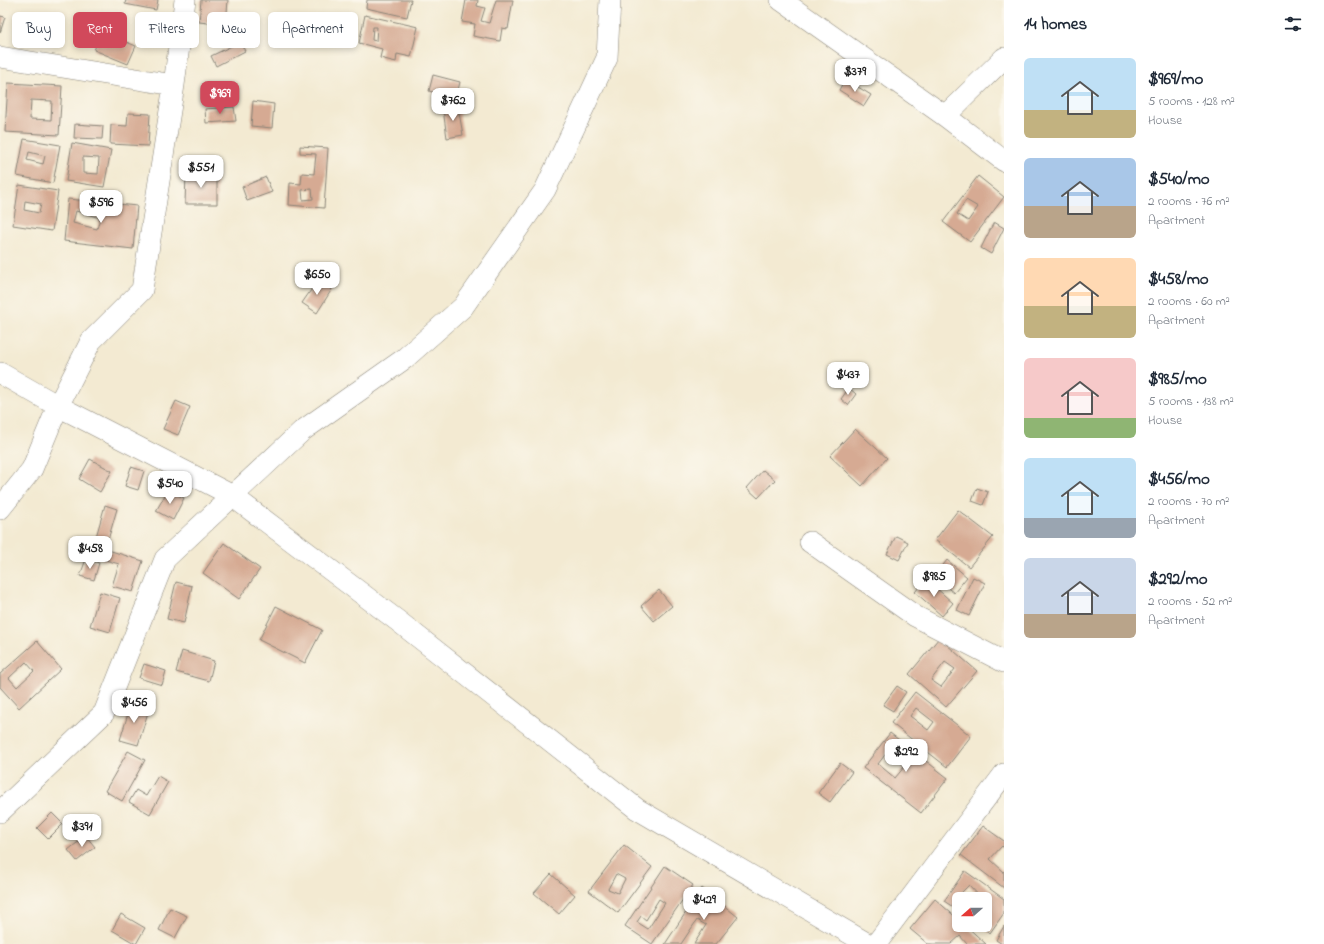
<!DOCTYPE html>
<meta charset="utf-8">
<style>
:root{--surface:#fff;--page:#f2f2f3;--text:#1f2937;--muted:#747a83;--accent:#d1495b}
body{margin:0;font-family:"Indie Flower",sans-serif;background:var(--page);color:var(--text);height:100vh;display:flex;flex-direction:column;font-size:15px;white-space:nowrap}
*{box-sizing:border-box;margin:0}
p{font-size:13px;color:var(--muted)}
.icon{flex:none;width:22px;height:22px;fill:none;stroke:currentColor;stroke-width:2;stroke-linecap:round;stroke-linejoin:round}
.map{position:relative;flex:1;overflow:hidden}
.drawer{display:flex;flex-direction:column;background:var(--surface);width:320px}
.drawer>*{flex:none}
.top-card{position:absolute;left:12px;top:12px;width:380px;height:36px;display:flex;gap:8px}
.needle{width:26px;rotate:249deg}
.tools{position:absolute;left:952px;top:892px;display:grid;gap:8px}
.tools a{display:grid;place-items:center;width:40px;height:40px;border-radius:6px;background:var(--surface);box-shadow:0 2px 6px #0003;font-size:20px}
.price{position:absolute;translate:-50% -34px;padding:0 9px;border-radius:8px;background:#fff;color:#222;font-size:13px;line-height:26px;filter:drop-shadow(0 1px 2px #0008)}
.price::after{content:'';position:absolute;left:50%;top:24px;width:12px;height:9px;margin-left:-6px;background:inherit;clip-path:polygon(0 0,100% 0,50% 100%)}
.price.selected{background:var(--accent);color:#fff}
ul{padding:0;list-style:none}
li{display:flex;align-items:center;gap:12px;height:100px;padding:0 20px}
li span{display:grid;place-items:center;flex:none;width:112px;height:80px;border-radius:6px;color:#555}
li>.icon{margin-inline-start:auto}
span .icon{width:48px;height:48px;fill:#fffc;stroke-width:1}
li b{font-size:17px}
h2{display:flex;justify-content:space-between;align-items:center;height:48px;padding:0 20px;font-size:17px}
.pill{padding:0 14px;border-radius:6px;background:var(--surface);box-shadow:0 2px 6px #0003;font-size:14px;line-height:36px}
.pill.selected{background:var(--accent);color:#fff}
main{display:flex;flex:1;min-height:0}
.map>svg:first-child{display:block}
.building{fill:#d6aa93;fill-rule:evenodd}
.lines{fill:none;stroke-linecap:round;stroke-linejoin:round}
.minor-casing{stroke:#888377;stroke-width:22}
.minor{stroke:#fff;stroke-width:21}
</style>
<main>
<div class="map">
<svg width="1004" height="944" viewBox="0 0 1004 944">
<rect width="100%" height="100%" fill="#fbf7ec"/>
<filter id="ink" filterUnits="userSpaceOnUse"><feTurbulence type="fractalNoise" baseFrequency=".025" numOctaves="2"/><feDisplacementMap in="SourceGraphic" scale="8" xChannelSelector="R" yChannelSelector="G"/><feConvolveMatrix kernelMatrix="1 2 1 2 8 2 1 2 1" color-interpolation-filters="sRGB"/></filter>
<filter id="wash" filterUnits="userSpaceOnUse"><feTurbulence type="fractalNoise" baseFrequency=".012" numOctaves="4" result="noise"/><feDisplacementMap in="SourceGraphic" scale="16" xChannelSelector="R" yChannelSelector="G"/><feGaussianBlur stdDeviation="0.9" result="paint"/><feColorMatrix in="noise" values="0 0 0 0 0 0 0 0 0 0 0 0 0 0 0 0 0 1.4 0 .05"/><feComposite in="paint" operator="in"/></filter>
<g filter="url(#wash)">
<rect width="100%" height="100%" fill="#f3ead2"/>
<g id="blocks">
<path class="building" d="M 126,0 L 158,0 L 156,10 L 125,4 Z
M 201,0 L 228,0 L 226,25 L 199,22 Z
M 367,0 L 411,0 L 407,17 L 366,8 Z
M 466,0 L 478,0 L 477,6 L 485,8 L 481,21 L 489,23 L 496,0 L 513,0 L 508,29 L 502,28 L 500,41 L 473,36 L 475,24 L 462,22 Z
M 365,15 L 418,27 L 411,57 L 397,54 L 396,62 L 380,58 L 382,49 L 359,43 ZM 373,27 L 377,27 L 376,41 L 372,40 Z
M 0,16 L 5,17 L 0,33 Z
M 102,32 L 136,46 L 128,64 L 94,50 Z
M 240,42 L 245,51 L 216,66 L 211,56 Z
M 433,75 L 460,82 L 456,98 L 429,91 Z
M 845,79 L 871,95 L 864,106 L 839,90 Z
M 8,83 L 62,86 L 59,135 L 5,132 ZM 31,100 L 52,101 L 51,120 L 30,119 Z
M 253,101 L 274,104 L 272,128 L 251,126 Z
M 234,107 L 236,121 L 206,123 L 205,109 Z
M 458,107 L 463,135 L 447,138 L 443,109 Z
M 128,113 L 150,114 L 148,146 L 110,144 L 111,125 L 127,126 Z
M 75,124 L 103,126 L 102,139 L 74,138 Z
M 24,139 L 60,145 L 53,183 L 17,176 ZM 29,152 L 45,156 L 43,164 L 27,160 Z
M 72,143 L 111,150 L 104,187 L 66,181 ZM 83,157 L 99,158 L 98,174 L 83,173 Z
M 300,146 L 328,148 L 324,208 L 289,205 L 290,183 L 301,184 L 302,173 L 314,174 L 316,154 L 300,153 ZM 312,189 L 313,199 L 303,200 L 302,190 Z
M 186,174 L 217,175 L 217,204 L 185,204 Z
M 978,176 L 1004,197 L 970,242 L 943,222 ZM 966,200 L 978,207 L 968,221 L 957,214 Z
M 266,177 L 272,192 L 247,201 L 242,187 Z
M 19,185 L 58,191 L 52,231 L 13,225 ZM 25,201 L 41,204 L 39,213 L 24,210 Z
M 68,199 L 137,206 L 133,249 L 64,241 ZM 76,211 L 100,218 L 97,229 L 73,223 Z
M 994,222 L 1004,228 L 991,254 L 981,248 Z
M 318,280 L 332,289 L 317,313 L 302,303 Z
M 849,388 L 856,394 L 848,405 L 841,399 Z
M 176,401 L 190,407 L 178,435 L 163,429 Z
M 855,429 L 887,458 L 862,486 L 830,456 Z
M 90,459 L 112,471 L 100,492 L 79,479 Z
M 131,467 L 144,471 L 138,490 L 125,486 Z
M 763,470 L 775,480 L 758,498 L 747,488 Z
M 977,488 L 988,492 L 983,505 L 972,501 Z
M 168,490 L 184,498 L 173,520 L 156,511 Z
M 105,505 L 117,509 L 108,540 L 96,537 Z
M 958,510 L 993,537 L 969,567 L 935,540 Z
M 896,536 L 908,542 L 899,560 L 887,554 Z
M 224,543 L 260,569 L 239,599 L 203,573 Z
M 105,549 L 143,561 L 133,592 L 112,586 L 119,564 L 102,559 Z
M 86,559 L 99,563 L 94,580 L 80,576 Z
M 947,560 L 967,577 L 954,593 L 934,577 Z
M 973,577 L 985,583 L 969,616 L 957,610 Z
M 926,579 L 953,603 L 942,616 L 915,592 Z
M 176,582 L 192,586 L 184,623 L 167,619 Z
M 659,590 L 672,606 L 654,621 L 641,606 Z
M 100,592 L 120,598 L 110,632 L 90,626 Z
M 276,606 L 322,630 L 305,663 L 259,640 Z
M 939,638 L 977,671 L 946,707 L 909,674 ZM 945,662 L 955,669 L 941,687 L 931,680 Z
M 37,641 L 61,669 L 19,708 L 0,687 L 0,674 ZM 26,662 L 34,671 L 17,687 L 9,678 Z
M 182,651 L 214,661 L 209,681 L 176,672 Z
M 144,664 L 166,671 L 162,685 L 139,678 Z
M 897,686 L 906,692 L 893,711 L 883,705 Z
M 915,692 L 971,736 L 947,767 L 891,723 ZM 916,708 L 934,722 L 928,730 L 910,716 Z
M 131,704 L 149,709 L 138,745 L 120,740 Z
M 890,733 L 948,778 L 921,813 L 863,768 ZM 888,751 L 905,766 L 895,778 L 878,764 Z
M 128,751 L 145,760 L 122,801 L 105,791 Z
M 840,763 L 852,772 L 830,802 L 818,793 Z
M 158,776 L 168,782 L 150,814 L 129,802 L 136,790 L 146,796 Z
M 52,813 L 63,824 L 48,839 L 37,828 Z
M 983,826 L 1004,841 L 1004,848 L 1002,846 L 990,859 L 1004,872 L 1004,888 L 961,855 Z
M 86,836 L 95,847 L 77,861 L 68,850 Z
M 624,845 L 652,867 L 618,913 L 589,891 ZM 616,874 L 625,879 L 618,893 L 608,889 Z
M 665,866 L 693,885 L 652,944 L 625,926 ZM 659,899 L 665,903 L 648,929 L 637,922 L 641,916 L 646,920 Z
M 965,871 L 1004,899 L 1004,913 L 990,933 L 978,925 L 985,925 L 985,914 L 991,908 L 985,902 L 985,899 L 982,899 L 969,885 L 961,893 L 966,899 L 959,899 L 959,911 L 944,901 Z
M 551,874 L 575,895 L 559,914 L 534,893 Z
M 702,888 L 738,917 L 716,944 L 694,944 L 706,925 L 697,920 L 681,944 L 665,944 Z
M 935,899 L 959,920 L 959,925 L 965,925 L 986,944 L 967,944 L 960,936 L 951,944 L 928,944 L 910,929 Z
M 170,908 L 187,916 L 175,938 L 159,930 Z
M 121,914 L 145,928 L 136,944 L 112,930 Z
M 1004,926 L 1004,944 L 1002,944 L 996,940 Z"/>
</g>
</g>
<g filter="url(#ink)">
<use href="#blocks" fill-opacity="0" stroke="#888377" stroke-width="1"/>
<g class="lines">
<defs>
<path id="minor" d="M 781,0 L 945,116 L 1004,161
M 0,57 L 174,85
M 945,116 L 1004,58
M 0,373 L 58,406 L 91,341 L 142,290 L 174,85 L 185,0
M 0,509 L 32,469 L 58,406 L 231,495 L 398,621 L 637,809 L 868,944
M 810,542 L 915,616 L 1004,662
M 0,812 L 104,713 L 165,559 L 302,431 L 404,359 L 463,307 L 545,190 L 607,58 L 610,0
M 876,944 L 1004,774"/>
</defs>
<use href="#minor" class="minor-casing"/>
<use href="#minor" class="minor"/>
</g>
</g>
</svg>
<div class="tools">
<a><svg class="needle" viewBox="-14 -14 28 28"><path d="M0-13l5 13h-10z" fill="#e53935"/><path d="M0 13l5-13h-10z" fill="#747a83"/></svg></a>
</div>
<b class="price" style="left:855px;top:93px">$379</b>
<b class="price selected" style="left:220px;top:115px">$969</b>
<b class="price" style="left:453px;top:122px">$762</b>
<b class="price" style="left:201px;top:189px">$551</b>
<b class="price" style="left:101px;top:224px">$596</b>
<b class="price" style="left:317px;top:296px">$650</b>
<b class="price" style="left:848px;top:396px">$437</b>
<b class="price" style="left:170px;top:505px">$540</b>
<b class="price" style="left:90px;top:570px">$458</b>
<b class="price" style="left:934px;top:598px">$985</b>
<b class="price" style="left:134px;top:724px">$456</b>
<b class="price" style="left:906px;top:773px">$292</b>
<b class="price" style="left:82px;top:848px">$391</b>
<b class="price" style="left:704px;top:921px">$429</b>
<div class="top-card">
<a class="pill">Buy</a>
<a class="pill selected">Rent</a>
<a class="pill">Filters</a>
<a class="pill">New</a>
<a class="pill">Apartment</a>
</div>
</div>
<section class="drawer">
<h2>14 homes<svg class="icon" aria-label="filters" viewBox="0 0 24 24"><path d="M4 7h16M4 17h16"/><circle cx="9" cy="7" r="2"/><circle cx="15" cy="17" r="2"/></svg></h2>
<ul>
<li><span style="background:linear-gradient(#bfe0f5 65%,#c2b280 0)"><svg class="icon" aria-label="home" viewBox="0 0 24 24"><path d="M3 11l9-7 9 7M6 9v11h12V9"/></svg></span><div><b>$969/mo</b><p>5 rooms · 128 m²</p><p>House</p></div></li>
<li><span style="background:linear-gradient(#a9c7e8 60%,#b9a48a 0)"><svg class="icon" aria-label="home" viewBox="0 0 24 24"><path d="M3 11l9-7 9 7M6 9v11h12V9"/></svg></span><div><b>$540/mo</b><p>2 rooms · 76 m²</p><p>Apartment</p></div></li>
<li><span style="background:linear-gradient(#ffd9b3 60%,#c2b280 0)"><svg class="icon" aria-label="home" viewBox="0 0 24 24"><path d="M3 11l9-7 9 7M6 9v11h12V9"/></svg></span><div><b>$458/mo</b><p>2 rooms · 60 m²</p><p>Apartment</p></div></li>
<li><span style="background:linear-gradient(#f6c9c9 75%,#8fb573 0)"><svg class="icon" aria-label="home" viewBox="0 0 24 24"><path d="M3 11l9-7 9 7M6 9v11h12V9"/></svg></span><div><b>$985/mo</b><p>5 rooms · 138 m²</p><p>House</p></div></li>
<li><span style="background:linear-gradient(#bfe0f5 75%,#9aa5b1 0)"><svg class="icon" aria-label="home" viewBox="0 0 24 24"><path d="M3 11l9-7 9 7M6 9v11h12V9"/></svg></span><div><b>$456/mo</b><p>2 rooms · 70 m²</p><p>Apartment</p></div></li>
<li><span style="background:linear-gradient(#c9d6e8 70%,#b9a48a 0)"><svg class="icon" aria-label="home" viewBox="0 0 24 24"><path d="M3 11l9-7 9 7M6 9v11h12V9"/></svg></span><div><b>$292/mo</b><p>2 rooms · 52 m²</p><p>Apartment</p></div></li>
</ul>
</section>
</main>
